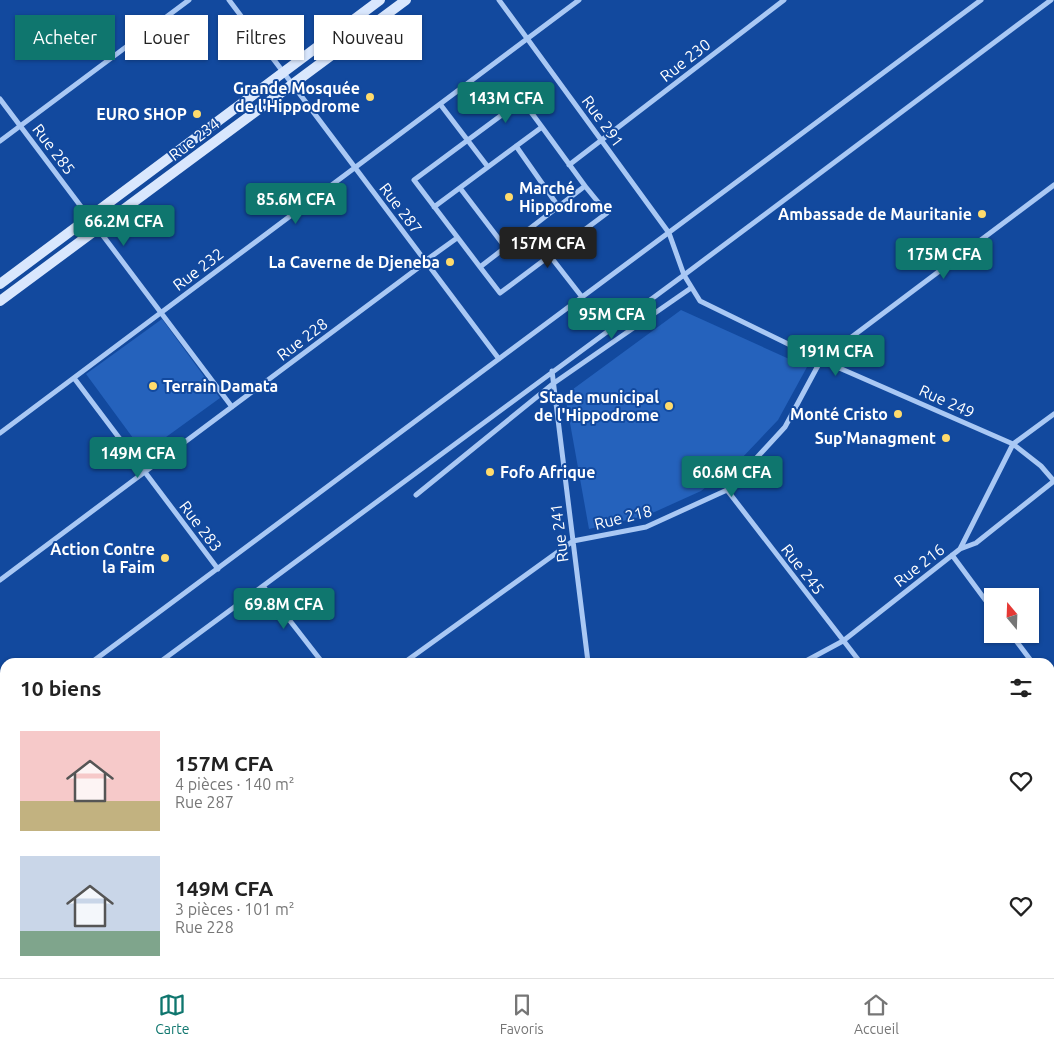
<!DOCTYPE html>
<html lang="fr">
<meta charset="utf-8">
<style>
:root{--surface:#fff;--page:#f6f6f6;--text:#222;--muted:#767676;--line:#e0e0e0;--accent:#0f766e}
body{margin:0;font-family:Ubuntu,sans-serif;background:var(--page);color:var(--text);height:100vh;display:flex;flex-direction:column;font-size:19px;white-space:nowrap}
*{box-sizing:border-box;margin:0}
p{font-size:16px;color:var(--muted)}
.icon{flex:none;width:28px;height:28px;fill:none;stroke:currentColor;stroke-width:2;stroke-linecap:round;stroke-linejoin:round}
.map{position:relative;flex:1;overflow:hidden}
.drawer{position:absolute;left:0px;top:658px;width:1055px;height:321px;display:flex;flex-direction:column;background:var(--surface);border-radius:15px 15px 0 0;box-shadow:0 1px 4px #0004}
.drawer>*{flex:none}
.banner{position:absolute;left:15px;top:15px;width:500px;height:45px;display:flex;gap:10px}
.needle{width:32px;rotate:341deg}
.buttons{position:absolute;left:984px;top:588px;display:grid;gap:10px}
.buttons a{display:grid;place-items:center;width:55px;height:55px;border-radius:0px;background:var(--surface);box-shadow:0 1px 4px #0004;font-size:25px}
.price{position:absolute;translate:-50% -42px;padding:0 11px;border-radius:5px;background:var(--accent);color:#fff;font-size:16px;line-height:32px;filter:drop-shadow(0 1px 2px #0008)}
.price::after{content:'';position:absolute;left:50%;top:30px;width:15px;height:11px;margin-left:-8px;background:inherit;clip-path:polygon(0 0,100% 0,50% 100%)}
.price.active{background:#222;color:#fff}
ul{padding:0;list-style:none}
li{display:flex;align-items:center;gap:15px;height:125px;padding:0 20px}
li span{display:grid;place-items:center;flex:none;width:140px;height:100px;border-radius:0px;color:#555}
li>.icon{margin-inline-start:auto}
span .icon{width:60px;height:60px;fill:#fffc;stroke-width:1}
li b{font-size:21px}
h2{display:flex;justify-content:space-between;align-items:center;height:60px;padding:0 20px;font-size:21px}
.tag{padding:0 18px;border-radius:0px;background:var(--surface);box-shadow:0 1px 4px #0004;font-size:18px;line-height:45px}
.tag.active{background:var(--accent);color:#fff}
.menu{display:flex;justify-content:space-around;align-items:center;height:70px;border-top:1px solid var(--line);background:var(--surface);font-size:14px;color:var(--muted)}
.menu a{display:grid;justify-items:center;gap:2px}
.menu .active{color:var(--accent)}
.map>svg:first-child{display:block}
.green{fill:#2562bc}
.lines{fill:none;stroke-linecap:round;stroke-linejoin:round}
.minor{stroke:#a9c8f4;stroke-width:5}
.tertiary{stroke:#a9c8f4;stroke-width:9}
.secondary{stroke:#d9e7fd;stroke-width:10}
.poi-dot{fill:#ffdb6c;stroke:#12499e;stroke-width:2}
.labels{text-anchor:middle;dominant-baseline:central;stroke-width:4;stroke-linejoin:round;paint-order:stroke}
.street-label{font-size:16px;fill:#fff;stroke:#12499e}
.poi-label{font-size:16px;font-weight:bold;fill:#fff;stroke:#12499e;text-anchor:end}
</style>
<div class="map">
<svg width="1054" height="978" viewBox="0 0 1054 978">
<rect width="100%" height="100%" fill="#12499e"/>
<path class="green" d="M 681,310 L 807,367 L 778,420 L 740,460 L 701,491 L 648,515 L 589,529 L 565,395 Z
M 162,319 L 220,398 L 144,453 L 86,374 Z"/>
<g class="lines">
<path class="minor" d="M 229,0 L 499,359
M 499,0 L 669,233 L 684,275 L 700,301 L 821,360 L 1013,444 L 1041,466 L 1054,481
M 0,99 L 232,407
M 440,104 L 488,167
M 0,141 L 189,0
M 516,146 L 558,206
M 569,165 L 784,0
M 460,188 L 505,247
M 434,207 L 542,127 L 585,186 L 480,267 L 414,180 L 522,100 L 542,127
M 529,229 L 582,297
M 425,261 L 457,238
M 480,267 L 500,293 L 607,213 L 585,186
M 552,371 L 588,662
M 74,378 L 218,569
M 0,433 L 579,0
M 727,490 L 860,662
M 416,495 L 554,383 L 691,288
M 960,549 L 976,543 L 1054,481
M 952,555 L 992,609
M 0,580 L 426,262
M 263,586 L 322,662
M 1011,634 L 1032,662
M 92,662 L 981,0
M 160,662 L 684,275 L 1051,0
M 405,662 L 573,541 L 646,527 L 727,490 L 785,427 L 821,360 L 1054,185
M 804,662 L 843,641 L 960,549 L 1013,444 L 1054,414
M 1050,687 L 1054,693
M 1050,855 L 1054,861
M 638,974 L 642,978
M 752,974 L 755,978
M 1032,974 L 1035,978
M 278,978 L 283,974"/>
<path class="tertiary" d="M 0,703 L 5,710
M 200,974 L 203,978"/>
<path class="secondary" d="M 0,284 L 380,0
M 0,301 L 406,0"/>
</g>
<g class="poi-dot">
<circle cx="370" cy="97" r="5"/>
<circle cx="197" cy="114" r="5"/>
<circle cx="509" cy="197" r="5"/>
<circle cx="982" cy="214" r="5"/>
<circle cx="450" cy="262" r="5"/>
<circle cx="153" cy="386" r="5"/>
<circle cx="669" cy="406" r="5"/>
<circle cx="898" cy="414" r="5"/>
<circle cx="946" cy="438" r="5"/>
<circle cx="490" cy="472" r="5"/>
<circle cx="165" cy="558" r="5"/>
</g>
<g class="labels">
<g class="street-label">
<text transform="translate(685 60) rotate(-38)">Rue 230</text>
<text transform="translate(603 121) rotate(54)">Rue 291</text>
<text transform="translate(194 139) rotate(-37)">Rue 234</text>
<text transform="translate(54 149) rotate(53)">Rue 285</text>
<text transform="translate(401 208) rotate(53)">Rue 287</text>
<text transform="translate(198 269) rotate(-37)">Rue 232</text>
<text transform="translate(302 339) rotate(-37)">Rue 228</text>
<text transform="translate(947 401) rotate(24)">Rue 249</text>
<text transform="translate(623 517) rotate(-14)">Rue 218</text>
<text transform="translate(201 526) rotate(53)">Rue 283</text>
<text transform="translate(559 533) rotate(-97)">Rue 241</text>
<text transform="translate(919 565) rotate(-38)">Rue 216</text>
<text transform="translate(803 569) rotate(52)">Rue 245</text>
</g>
<g class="poi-label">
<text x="360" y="88">Grande Mosquée<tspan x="360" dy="18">de l'Hippodrome</tspan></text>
<text x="187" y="114">EURO SHOP</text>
<text x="519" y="188" text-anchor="start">Marché<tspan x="519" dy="18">Hippodrome</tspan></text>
<text x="972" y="214">Ambassade de Mauritanie</text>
<text x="440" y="262">La Caverne de Djeneba</text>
<text x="163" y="386" text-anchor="start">Terrain Damata</text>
<text x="659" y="397">Stade municipal<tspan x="659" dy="18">de l'Hippodrome</tspan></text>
<text x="888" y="414">Monté Cristo</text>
<text x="936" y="438">Sup'Managment</text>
<text x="500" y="472" text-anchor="start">Fofo Afrique</text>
<text x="155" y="549">Action Contre<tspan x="155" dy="18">la Faim</tspan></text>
</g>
</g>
</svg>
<div class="buttons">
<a><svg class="needle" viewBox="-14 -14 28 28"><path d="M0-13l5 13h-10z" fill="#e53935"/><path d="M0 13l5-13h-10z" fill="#767676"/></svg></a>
</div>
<b class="price" style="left:506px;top:124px">143M CFA</b>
<b class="price" style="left:296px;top:225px">85.6M CFA</b>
<b class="price" style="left:124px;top:247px">66.2M CFA</b>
<b class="price active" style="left:548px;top:269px">157M CFA</b>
<b class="price" style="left:944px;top:280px">175M CFA</b>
<b class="price" style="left:612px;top:340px">95M CFA</b>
<b class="price" style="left:836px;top:377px">191M CFA</b>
<b class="price" style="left:138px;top:479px">149M CFA</b>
<b class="price" style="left:732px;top:498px">60.6M CFA</b>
<b class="price" style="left:284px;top:630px">69.8M CFA</b>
<div class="banner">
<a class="tag active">Acheter</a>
<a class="tag">Louer</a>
<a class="tag">Filtres</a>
<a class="tag">Nouveau</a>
</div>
<section class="drawer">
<h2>10 biens<svg class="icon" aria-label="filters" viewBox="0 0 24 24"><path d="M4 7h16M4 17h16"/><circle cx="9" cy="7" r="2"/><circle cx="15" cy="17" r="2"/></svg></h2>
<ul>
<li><span style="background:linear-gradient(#f6c9c9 70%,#c2b280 0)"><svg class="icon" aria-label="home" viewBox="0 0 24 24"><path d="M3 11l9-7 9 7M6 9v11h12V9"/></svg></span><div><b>157M CFA</b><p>4 pièces · 140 m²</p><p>Rue 287</p></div><svg class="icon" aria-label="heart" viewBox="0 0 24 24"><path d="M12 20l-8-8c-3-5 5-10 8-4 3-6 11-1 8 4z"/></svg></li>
<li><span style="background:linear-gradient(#c9d6e8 75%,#7fa58c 0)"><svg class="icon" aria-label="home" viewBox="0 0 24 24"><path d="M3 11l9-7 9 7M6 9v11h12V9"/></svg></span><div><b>149M CFA</b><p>3 pièces · 101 m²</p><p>Rue 228</p></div><svg class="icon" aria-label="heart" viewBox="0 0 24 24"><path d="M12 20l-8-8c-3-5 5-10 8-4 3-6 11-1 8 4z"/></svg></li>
</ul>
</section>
</div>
<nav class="menu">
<a class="active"><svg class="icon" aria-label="map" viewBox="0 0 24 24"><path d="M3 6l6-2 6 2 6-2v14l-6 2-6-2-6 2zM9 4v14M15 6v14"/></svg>Carte</a>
<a><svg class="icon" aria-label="saved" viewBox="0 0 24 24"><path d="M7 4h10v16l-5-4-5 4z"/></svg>Favoris</a>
<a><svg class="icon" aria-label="home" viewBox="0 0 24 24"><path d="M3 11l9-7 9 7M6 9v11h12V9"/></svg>Accueil</a>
</nav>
